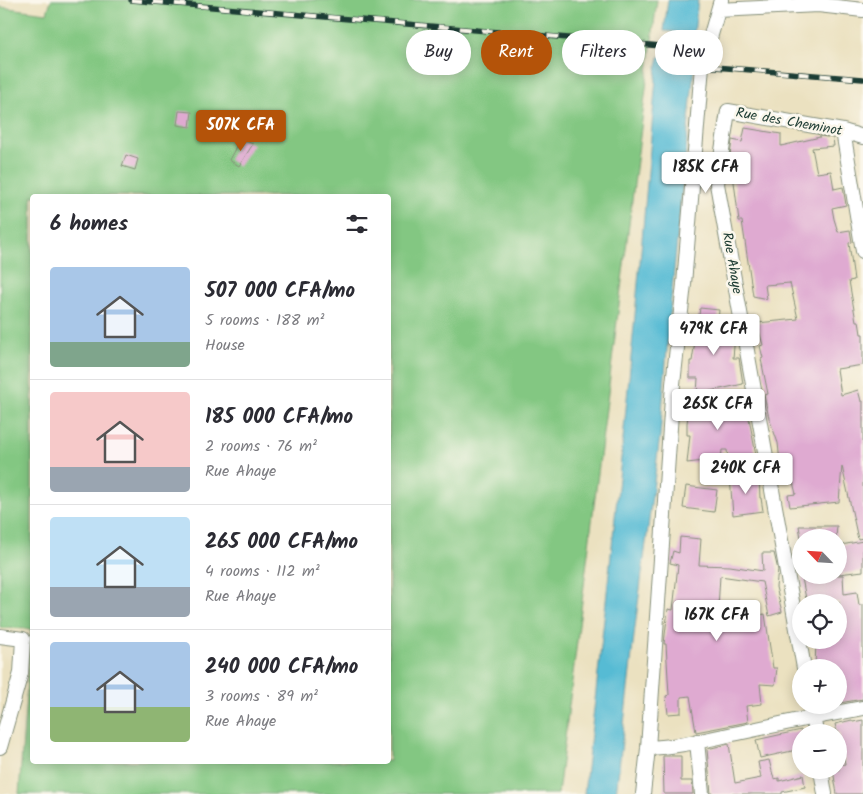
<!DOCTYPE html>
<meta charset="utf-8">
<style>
:root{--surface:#fff;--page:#f7f7f7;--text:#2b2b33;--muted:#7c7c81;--line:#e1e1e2;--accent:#b45309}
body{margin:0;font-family:Kalam,sans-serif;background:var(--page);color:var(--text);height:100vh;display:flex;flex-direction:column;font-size:19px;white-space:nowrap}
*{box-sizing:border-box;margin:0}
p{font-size:16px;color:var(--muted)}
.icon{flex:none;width:28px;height:28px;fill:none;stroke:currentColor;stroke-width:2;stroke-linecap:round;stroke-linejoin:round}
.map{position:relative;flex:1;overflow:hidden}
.details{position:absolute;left:30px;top:194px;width:361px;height:570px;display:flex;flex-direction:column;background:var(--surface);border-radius:5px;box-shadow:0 2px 12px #0003}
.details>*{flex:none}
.hud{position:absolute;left:406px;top:30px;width:381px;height:45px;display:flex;gap:10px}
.needle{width:32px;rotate:295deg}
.tools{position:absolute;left:792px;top:529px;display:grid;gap:10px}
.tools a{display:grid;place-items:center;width:55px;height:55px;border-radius:50%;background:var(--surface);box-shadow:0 2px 12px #0003;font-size:25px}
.price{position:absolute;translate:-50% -42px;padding:0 11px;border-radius:5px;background:#fff;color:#222;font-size:16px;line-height:32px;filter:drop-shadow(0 1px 2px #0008)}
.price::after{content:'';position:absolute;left:50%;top:30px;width:15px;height:11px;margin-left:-8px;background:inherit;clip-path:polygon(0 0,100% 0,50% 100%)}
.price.active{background:var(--accent);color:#fff}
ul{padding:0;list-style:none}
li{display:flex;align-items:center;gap:15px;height:125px;padding:0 20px}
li+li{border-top:1px solid var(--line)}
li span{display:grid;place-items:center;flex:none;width:140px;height:100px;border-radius:5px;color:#555}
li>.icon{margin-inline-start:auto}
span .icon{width:60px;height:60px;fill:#fffc;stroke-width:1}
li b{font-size:21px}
h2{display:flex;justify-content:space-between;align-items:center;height:60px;padding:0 20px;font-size:21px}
.tag{padding:0 18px;border-radius:22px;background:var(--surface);box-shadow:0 2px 12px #0003;font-size:18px;line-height:45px}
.tag.active{background:var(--accent);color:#fff}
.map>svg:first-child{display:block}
.green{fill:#83c782;stroke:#51825b;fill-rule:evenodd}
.water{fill:#56bbd4;stroke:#3a7c84}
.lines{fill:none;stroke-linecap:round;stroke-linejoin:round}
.stream{stroke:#56bbd4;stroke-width:4.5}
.building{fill:#dfaad1}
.minor-casing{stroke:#858f7a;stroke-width:16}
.minor{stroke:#fff;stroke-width:14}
.rail-casing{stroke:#1f3d34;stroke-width:5.5}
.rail{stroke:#fbf7ec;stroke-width:4;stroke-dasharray:11;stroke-linecap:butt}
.labels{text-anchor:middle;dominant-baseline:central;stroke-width:5;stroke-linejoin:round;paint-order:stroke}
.street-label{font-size:14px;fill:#1f3d34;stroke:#fbf7ec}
</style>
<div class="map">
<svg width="863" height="794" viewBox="0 0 863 794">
<rect width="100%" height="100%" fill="#fbf7ec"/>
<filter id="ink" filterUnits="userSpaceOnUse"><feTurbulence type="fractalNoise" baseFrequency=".02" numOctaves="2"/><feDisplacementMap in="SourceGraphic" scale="10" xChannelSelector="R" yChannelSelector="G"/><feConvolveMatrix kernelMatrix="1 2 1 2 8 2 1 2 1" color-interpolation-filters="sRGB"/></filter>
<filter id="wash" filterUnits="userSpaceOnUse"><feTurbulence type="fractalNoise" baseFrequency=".0096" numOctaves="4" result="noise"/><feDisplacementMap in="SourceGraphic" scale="20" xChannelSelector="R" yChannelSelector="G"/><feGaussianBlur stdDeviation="1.12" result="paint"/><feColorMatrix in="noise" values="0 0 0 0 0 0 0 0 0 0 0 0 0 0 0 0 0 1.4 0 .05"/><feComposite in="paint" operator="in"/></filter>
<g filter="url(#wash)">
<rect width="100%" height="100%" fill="#ebe1c0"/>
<path class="green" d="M 51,0 L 657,0 L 558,794 L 19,794 L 31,629 L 0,628 L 0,7 L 47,13 ZM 32,196 L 389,196 L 389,761 L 32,761 Z"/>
<path class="water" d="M 668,0 L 698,0 L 694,34 L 664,31 Z
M 666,54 L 686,56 L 695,60 L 671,300 L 660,436 L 635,627 L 616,794 L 584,794 C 613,552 637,309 657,66 L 659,57 Z"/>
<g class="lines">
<path class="stream" d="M 678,61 L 681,29"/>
</g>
<g id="blocks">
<path class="building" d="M 179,111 L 192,112 L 190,127 L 177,125 Z
M 745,128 L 781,134 L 781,146 L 820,137 L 820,136 L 833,138 L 834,146 L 812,148 L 817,173 L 831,171 L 834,189 L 843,187 L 846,205 L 832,208 L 834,219 L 838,232 L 850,230 L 852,242 L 849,243 L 854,280 L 849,281 L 856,321 L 859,321 L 861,334 L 863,334 L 863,365 L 837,369 L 841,395 L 858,390 L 861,401 L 863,401 L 863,538 L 858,539 L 842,466 L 839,502 L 790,507 L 788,495 L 796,494 L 790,470 L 781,472 L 778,443 L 769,418 L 764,395 L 768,394 L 761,359 L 763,358 L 760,346 L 763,345 L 757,323 L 798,319 L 790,283 L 765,285 L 767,299 L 753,296 L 742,221 L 739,221 L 733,174 L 728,172 L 732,140 L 742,142 Z
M 240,139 L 253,144 L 239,166 L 229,160 Z
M 126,155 L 138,159 L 135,170 L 122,166 Z
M 700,308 L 719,310 L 717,332 L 735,335 L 733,358 L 739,358 L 743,384 L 697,394 L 698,378 L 690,378 L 690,361 L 692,361 Z
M 697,397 L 740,403 L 739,410 L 748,413 L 756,455 L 728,458 L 727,450 L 722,450 L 721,459 L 687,463 L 690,435 L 687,435 L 687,423 L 690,401 L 696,402 Z
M 759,476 L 760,498 L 761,498 L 763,511 L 733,515 L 730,477 Z
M 686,486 L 717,490 L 714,512 L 683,508 Z
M 799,526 L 837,526 L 836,538 L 801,538 Z
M 680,537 L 701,539 L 699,565 L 730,566 L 763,571 L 762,553 L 774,553 L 778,570 L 776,587 L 782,612 L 769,616 L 762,582 L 720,576 L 718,608 L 728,606 L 731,620 L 765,614 L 773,668 L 777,668 L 775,685 L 760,684 L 762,704 L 746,706 L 748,722 L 696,732 L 690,696 L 681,697 L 681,713 L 668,714 L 666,696 L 669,695 L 666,644 L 664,644 L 668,609 L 673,610 L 678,565 L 670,563 L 673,551 L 679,553 Z
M 863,541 L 863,571 L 839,574 L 839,562 L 844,562 L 841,545 Z
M 806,575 L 843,575 L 844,594 L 857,592 L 859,605 L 863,605 L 863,699 L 839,703 L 839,668 L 815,668 L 816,640 L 839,640 L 839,602 L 814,602 L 813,598 L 806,599 L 802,578 L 806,577 Z
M 852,720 L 853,722 L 863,720 L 863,794 L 837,794 L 833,770 L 839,770 L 839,765 L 845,764 L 839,732 L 837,732 L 835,724 Z
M 801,730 L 801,749 L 760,758 L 756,740 Z
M 729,744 L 735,783 L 761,778 L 758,762 L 769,760 L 774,779 L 779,778 L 779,781 L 803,775 L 805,787 L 782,792 L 782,794 L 711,794 L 707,749 Z
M 663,756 L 681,756 L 681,781 L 692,781 L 693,794 L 664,794 Z"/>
</g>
</g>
<g filter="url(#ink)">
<use href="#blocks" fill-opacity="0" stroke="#858f7a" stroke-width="1"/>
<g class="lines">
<defs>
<path id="minor" d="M 718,10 L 818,5 L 863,10
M 843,131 L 863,251
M 0,636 L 23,639 L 21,673 L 0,747
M 804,668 L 717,184 L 728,111 L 843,131 L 863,137
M 811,705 L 816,732
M 697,741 L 702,794
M 648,748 C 680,747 712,738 743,732 C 783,723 823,715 863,708
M 821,770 L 825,794
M 643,794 L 648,748 L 673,384 L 684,284 L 702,66 L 721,0"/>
</defs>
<use href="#minor" class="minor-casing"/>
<use href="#minor" class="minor"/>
<defs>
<path id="rail" d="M 131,0 L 696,49 L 702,66 L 863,79"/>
</defs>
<use href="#rail" class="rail-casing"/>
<use href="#rail" class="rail"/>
</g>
</g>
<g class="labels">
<g class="street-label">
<text transform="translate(789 122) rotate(10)">Rue des Cheminot</text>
<text transform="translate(732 263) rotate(80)">Rue Ahaye</text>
</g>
</g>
</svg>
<div class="tools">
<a><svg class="needle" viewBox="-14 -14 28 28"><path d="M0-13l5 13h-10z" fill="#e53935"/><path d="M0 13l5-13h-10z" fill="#7c7c81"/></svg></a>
<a><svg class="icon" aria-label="locate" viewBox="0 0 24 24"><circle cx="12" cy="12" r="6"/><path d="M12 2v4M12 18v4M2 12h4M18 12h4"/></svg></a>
<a>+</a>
<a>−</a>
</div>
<b class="price active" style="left:241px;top:152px">507K CFA</b>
<b class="price" style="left:706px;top:194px">185K CFA</b>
<b class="price" style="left:714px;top:356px">479K CFA</b>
<b class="price" style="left:718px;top:431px">265K CFA</b>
<b class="price" style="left:746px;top:495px">240K CFA</b>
<b class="price" style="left:717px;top:642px">167K CFA</b>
<div class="hud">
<a class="tag">Buy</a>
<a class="tag active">Rent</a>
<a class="tag">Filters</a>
<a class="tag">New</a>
</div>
<section class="details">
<h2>6 homes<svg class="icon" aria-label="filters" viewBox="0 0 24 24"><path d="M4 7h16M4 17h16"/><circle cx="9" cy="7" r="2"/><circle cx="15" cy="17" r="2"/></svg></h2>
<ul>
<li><span style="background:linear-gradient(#a9c7e8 75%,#7fa58c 0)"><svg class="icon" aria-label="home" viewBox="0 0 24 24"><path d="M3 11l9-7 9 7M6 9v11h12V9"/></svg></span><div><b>507 000 CFA/mo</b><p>5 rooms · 188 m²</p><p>House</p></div></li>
<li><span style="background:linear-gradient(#f6c9c9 75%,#9aa5b1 0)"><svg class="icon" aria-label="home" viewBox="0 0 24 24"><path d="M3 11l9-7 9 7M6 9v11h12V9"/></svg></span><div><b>185 000 CFA/mo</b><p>2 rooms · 76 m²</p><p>Rue Ahaye</p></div></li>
<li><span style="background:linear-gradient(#bfe0f5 70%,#9aa5b1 0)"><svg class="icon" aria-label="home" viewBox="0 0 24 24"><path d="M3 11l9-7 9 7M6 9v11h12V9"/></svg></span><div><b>265 000 CFA/mo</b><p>4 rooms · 112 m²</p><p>Rue Ahaye</p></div></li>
<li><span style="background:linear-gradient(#a9c7e8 65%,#8fb573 0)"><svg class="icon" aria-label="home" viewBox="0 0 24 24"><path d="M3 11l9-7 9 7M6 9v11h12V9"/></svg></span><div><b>240 000 CFA/mo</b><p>3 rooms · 89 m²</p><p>Rue Ahaye</p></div></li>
</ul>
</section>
</div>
